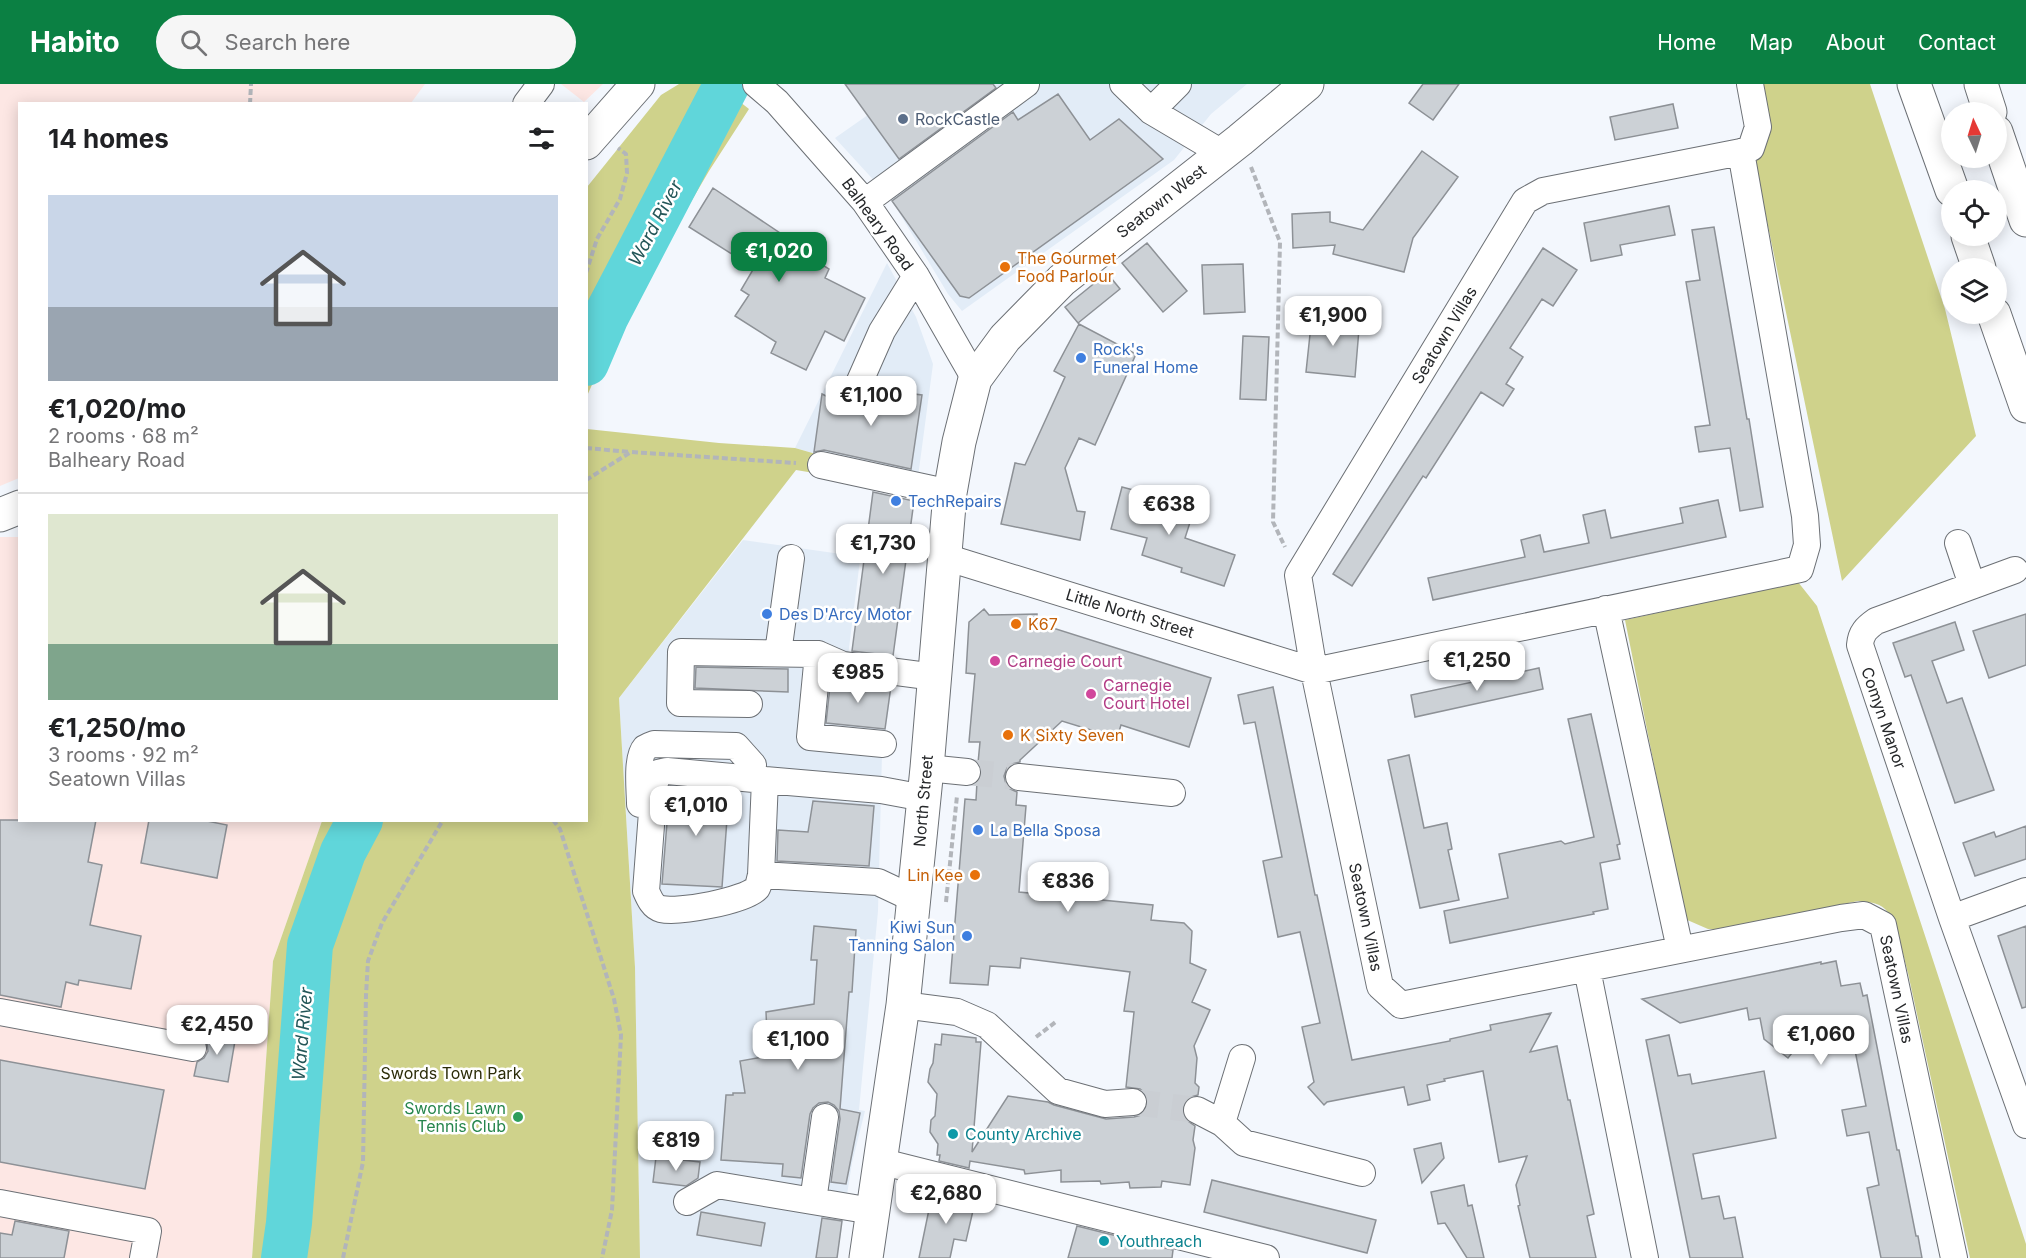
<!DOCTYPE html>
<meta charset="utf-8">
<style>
:root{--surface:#fff;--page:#f6f6f6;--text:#202124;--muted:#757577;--line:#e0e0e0;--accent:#0b8043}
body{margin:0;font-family:Inter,sans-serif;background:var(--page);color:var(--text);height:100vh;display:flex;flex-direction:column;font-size:22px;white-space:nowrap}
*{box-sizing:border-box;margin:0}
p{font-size:20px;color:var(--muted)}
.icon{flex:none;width:33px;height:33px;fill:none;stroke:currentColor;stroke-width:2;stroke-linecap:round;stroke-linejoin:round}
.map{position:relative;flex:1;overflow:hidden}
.drawer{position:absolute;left:18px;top:18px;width:570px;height:720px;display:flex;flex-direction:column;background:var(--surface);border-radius:0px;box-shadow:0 3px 15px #0003}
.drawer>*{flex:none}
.needle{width:39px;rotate:356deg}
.controls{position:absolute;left:1941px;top:18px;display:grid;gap:12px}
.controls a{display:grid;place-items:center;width:66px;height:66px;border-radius:50%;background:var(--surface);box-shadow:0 3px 15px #0003;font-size:30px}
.price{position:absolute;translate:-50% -51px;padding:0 14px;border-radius:12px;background:#fff;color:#222;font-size:20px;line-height:39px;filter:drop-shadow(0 2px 3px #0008)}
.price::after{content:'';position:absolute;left:50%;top:36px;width:18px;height:14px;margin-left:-9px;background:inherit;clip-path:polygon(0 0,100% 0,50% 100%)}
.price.on{background:var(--accent);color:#fff}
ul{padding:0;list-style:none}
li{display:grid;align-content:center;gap:12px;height:318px;padding:0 30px}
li+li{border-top:2px solid var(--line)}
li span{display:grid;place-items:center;height:186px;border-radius:0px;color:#555}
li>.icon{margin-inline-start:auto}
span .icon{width:108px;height:108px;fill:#fffc;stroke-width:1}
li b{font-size:26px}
h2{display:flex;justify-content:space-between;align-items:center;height:72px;padding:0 30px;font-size:26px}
header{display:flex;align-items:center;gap:36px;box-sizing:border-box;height:84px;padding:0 30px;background:var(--accent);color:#fff}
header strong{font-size:28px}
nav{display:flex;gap:33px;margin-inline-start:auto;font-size:21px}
.search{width:420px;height:54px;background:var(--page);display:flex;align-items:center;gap:15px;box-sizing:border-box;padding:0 21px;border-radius:33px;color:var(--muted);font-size:22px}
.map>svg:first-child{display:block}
.built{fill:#e2ecf7}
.industrial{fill:#fde7e4}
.green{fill:#cfd28b}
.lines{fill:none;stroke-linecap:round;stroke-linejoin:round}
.river{stroke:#60d6da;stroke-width:46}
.building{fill:#ccd1d6;stroke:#8d9196;stroke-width:1.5}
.minor-tunnel{stroke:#caced3;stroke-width:26;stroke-dasharray:26 13;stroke-linecap:butt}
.minor-casing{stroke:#6c7075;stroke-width:28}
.major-casing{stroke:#6c7075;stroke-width:35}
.path{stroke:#b2b5ba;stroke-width:4;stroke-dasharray:6 3;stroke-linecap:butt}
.minor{stroke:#fff;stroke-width:26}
.major{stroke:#fff;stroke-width:33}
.service-dot{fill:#5c6f8a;stroke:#fff;stroke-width:2}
.food-dot{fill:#e8710a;stroke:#fff;stroke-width:2}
.shop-dot{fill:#3f7fe0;stroke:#fff;stroke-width:2}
.hotel-dot{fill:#d1479c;stroke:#fff;stroke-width:2}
.leisure-dot{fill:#2e9e5b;stroke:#fff;stroke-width:2}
.culture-dot{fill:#0f9aa8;stroke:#fff;stroke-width:2}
.labels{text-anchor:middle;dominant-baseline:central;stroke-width:5;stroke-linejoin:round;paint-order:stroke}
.service-label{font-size:16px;fill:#4e5e75;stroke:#fff;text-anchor:start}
.street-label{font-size:16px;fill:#26282a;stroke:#fff}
.food-label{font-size:16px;fill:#c56008;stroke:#fff;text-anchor:start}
.shop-label{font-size:16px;fill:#366cbe;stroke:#fff;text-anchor:start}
.hotel-label{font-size:16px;fill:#b23c85;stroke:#fff;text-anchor:start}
.park-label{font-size:16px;fill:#2b2c08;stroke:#fff}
.leisure-label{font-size:16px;fill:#27864d;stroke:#fff;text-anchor:end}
.culture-label{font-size:16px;fill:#0d838f;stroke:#fff;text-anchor:start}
.water-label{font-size:18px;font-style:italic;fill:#235658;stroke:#fff}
</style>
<header>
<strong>Habito</strong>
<div class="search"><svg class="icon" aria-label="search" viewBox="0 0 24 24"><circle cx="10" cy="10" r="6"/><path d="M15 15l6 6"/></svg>Search here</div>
<nav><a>Home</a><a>Map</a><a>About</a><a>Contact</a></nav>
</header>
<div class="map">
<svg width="2026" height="1174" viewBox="0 0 2026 1174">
<rect width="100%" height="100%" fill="#f3f7fd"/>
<path class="built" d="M 912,0 L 1247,0 L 1211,30 L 1174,76 L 962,227 L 948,210 L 891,115 L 835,54 Z
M 887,179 L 916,233 L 933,280 L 918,393 L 886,389 L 795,364 Z
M 743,456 L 848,471 L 848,474 L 860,476 L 848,572 L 894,587 L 882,670 L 878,827 L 859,1026 L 865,1027 L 852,1079 L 837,1174 L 640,1174 L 635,883 L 619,614 Z"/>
<path class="industrial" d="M 0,0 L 425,0 L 411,19 L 20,20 L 19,394 L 0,402 Z
M 561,0 L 603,0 L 584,18 Z
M 0,453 L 19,453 L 20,736 L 322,737 L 273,877 L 252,1174 L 0,1174 Z"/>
<path class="green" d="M 679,0 L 717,0 L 749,25 L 709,87 L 617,244 L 587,312 L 587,103 L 661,11 Z
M 1756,0 L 1870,0 L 1945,225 L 1976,352 L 1842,497 L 1754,75 Z
M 587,345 L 719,359 L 795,364 L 823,372 L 820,390 L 796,386 L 619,614 L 635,883 L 640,1174 L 252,1174 L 273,877 L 322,737 L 586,736 Z
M 1798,498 L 1817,522 L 2026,1160 L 2026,1174 L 1970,1174 L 1908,889 C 1904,874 1896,835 1885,825 C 1878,818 1867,818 1858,817 L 1722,845 L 1708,845 L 1685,835 L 1625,536 Z"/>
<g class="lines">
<path class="river" d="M 586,279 L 606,232 L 727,0
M 284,1174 L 289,1139 L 310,861 L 343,768 L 360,736"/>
</g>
<path class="building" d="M 845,0 L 993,0 L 996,4 L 899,75 Z
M 1423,0 L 1459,0 L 1433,36 L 1409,19 Z
M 1058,10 L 1090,56 L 1119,35 L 1163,75 L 969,214 L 960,212 L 892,117 L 1013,28 L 1018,36 Z
M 1673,20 L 1678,44 L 1615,56 L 1610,33 Z
M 1422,67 L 1458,93 L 1413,154 L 1404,188 L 1333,170 L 1335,161 L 1293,164 L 1292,130 L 1330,128 L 1330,138 L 1363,146 Z
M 713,104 L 780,149 L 778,152 L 829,185 L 825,194 L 865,214 L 844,257 L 825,247 L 806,286 L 771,269 L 776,258 L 735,232 L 749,211 L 741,206 L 754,184 L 689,143 Z
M 1669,122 L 1675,151 L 1620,161 L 1622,171 L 1591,177 L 1584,139 Z
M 1714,143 L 1747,335 L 1749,335 L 1763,423 L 1740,427 L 1730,364 L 1699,368 L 1695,343 L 1710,341 L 1686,198 L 1700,196 L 1692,146 Z
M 1147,159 L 1187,207 L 1163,228 L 1122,179 Z
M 1543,164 L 1577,186 L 1553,222 L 1542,215 L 1510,264 L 1523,273 L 1506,300 L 1514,305 L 1503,322 L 1481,308 L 1426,394 L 1423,392 L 1352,502 L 1333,490 Z
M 1243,180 L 1245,228 L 1204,230 L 1202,181 Z
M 1107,189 L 1120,205 L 1078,239 L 1065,223 Z
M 1322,224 L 1342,226 L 1340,244 L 1359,245 L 1355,293 L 1306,288 L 1311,241 L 1321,242 Z
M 1079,240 L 1136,270 L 1095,361 L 1079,354 L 1065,384 L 1077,427 L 1085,428 L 1080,456 L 1001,440 L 1015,379 L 1025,381 L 1065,293 L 1054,287 Z
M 1243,252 L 1269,253 L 1266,316 L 1240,315 Z
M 873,305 L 922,311 L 911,385 L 824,366 L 814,368 L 822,310 L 836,317 L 862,321 Z
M 1122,403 L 1156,412 L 1155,416 L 1193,429 L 1185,454 L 1235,471 L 1224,502 L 1181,488 L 1182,484 L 1142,471 L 1147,454 L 1111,445 Z
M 873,408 L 914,417 L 893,572 L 852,567 Z
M 1718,416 L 1726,453 L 1433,516 L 1428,494 L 1525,473 L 1521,456 L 1540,451 L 1544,468 L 1589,459 L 1583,431 L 1605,426 L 1611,454 L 1683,439 L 1680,424 Z
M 984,525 L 989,531 L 1037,530 L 1037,539 L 1211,594 L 1189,663 L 1121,641 L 1117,654 L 1062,637 L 1020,676 L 1020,678 L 1012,680 L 1007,684 L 1004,692 L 1006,700 L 1010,705 L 1017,708 L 1016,721 L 1026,722 L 1019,808 L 1153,821 L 1151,836 L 1184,839 L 1192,847 L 1190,879 L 1206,886 L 1192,918 L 1210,926 L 1194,962 L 1197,974 L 1195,999 L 1199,1003 L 1198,1011 L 1188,1014 L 1183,1020 L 1182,1026 L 1185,1035 L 1195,1042 L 1193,1056 L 1195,1064 L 1190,1101 L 1162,1097 L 1161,1103 L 1130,1104 L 1129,1098 L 1101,1100 L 1100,1097 L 1061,1098 L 1061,1086 L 1025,1090 L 1024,1086 L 970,1077 L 969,1084 L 939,1077 L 940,1071 L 937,1071 L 938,1060 L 930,1048 L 931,1036 L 935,1032 L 937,1010 L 928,998 L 930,985 L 933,979 L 935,960 L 941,961 L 942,950 L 976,954 L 976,958 L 981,958 L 972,1068 L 1008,1012 L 1048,1018 L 1054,1021 L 1106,1035 L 1134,1033 L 1141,1031 L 1146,1025 L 1148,1018 L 1146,1010 L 1140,1005 L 1126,1003 L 1134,928 L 1124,927 L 1130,888 L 1021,874 L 1020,884 L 990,882 L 988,901 L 950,899 L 965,715 L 976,716 L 977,698 L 982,689 L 978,679 L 980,658 L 969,658 L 975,590 L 966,589 L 969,538 Z
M 2026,530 L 2026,581 L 1989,594 L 1973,547 Z
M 1955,538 L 1964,566 L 1932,577 L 1947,619 L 1962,614 L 1994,706 L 1955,719 L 1911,591 L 1905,593 L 1893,559 Z
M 696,583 L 788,585 L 788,608 L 695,604 Z
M 1539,584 L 1543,605 L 1415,633 L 1411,611 Z
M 831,593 L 841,596 L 891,602 L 885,645 L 826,639 Z
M 1273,603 L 1315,811 L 1317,811 L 1352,976 L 1450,957 L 1450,955 L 1491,946 L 1490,941 L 1551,929 L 1530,968 L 1557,962 L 1568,1016 L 1570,1016 L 1594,1130 L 1587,1132 L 1596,1174 L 1530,1174 L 1518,1122 L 1520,1121 L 1516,1101 L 1527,1072 L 1499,1078 L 1483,987 L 1444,995 L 1445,997 L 1427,1001 L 1430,1016 L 1408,1021 L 1404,1003 L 1327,1018 L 1324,1021 L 1308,1003 L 1314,998 L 1302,943 L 1320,939 L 1300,848 L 1278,853 L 1263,777 L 1282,773 L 1255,638 L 1244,640 L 1238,611 Z
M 1591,630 L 1620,760 L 1617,761 L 1620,775 L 1600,779 L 1608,825 L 1593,828 L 1594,830 L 1450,859 L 1444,827 L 1508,814 L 1499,770 L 1561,757 L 1565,760 L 1594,753 L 1568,635 Z
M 1409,671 L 1424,744 L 1447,739 L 1452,765 L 1448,766 L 1459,816 L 1420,824 L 1388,676 Z
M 670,702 L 729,708 L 722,803 L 662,800 Z
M 813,717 L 874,722 L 869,782 L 777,777 L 778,746 L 808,748 Z
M 0,736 L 96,736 L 88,778 L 102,781 L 90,841 L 141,852 L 131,905 L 79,896 L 78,901 L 66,898 L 61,923 L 0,911 Z
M 149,736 L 202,736 L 227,741 L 217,794 L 141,779 Z
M 2026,742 L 2026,775 L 1975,792 L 1963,759 L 1994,748 L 1996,753 Z
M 814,842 L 856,846 L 852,908 L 849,908 L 840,1025 L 860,1029 L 846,1100 L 831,1098 L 840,1035 L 839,1027 L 834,1021 L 828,1018 L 819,1019 L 813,1024 L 810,1030 L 801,1094 L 782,1092 L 783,1080 L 721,1076 L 726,1011 L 733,1011 L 733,1009 L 745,1009 L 740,977 L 768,972 L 766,928 L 814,920 L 817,876 L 811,876 Z
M 2026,842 L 2026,923 L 2022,924 L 1998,852 Z
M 1836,877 L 1841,902 L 1860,899 L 1863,912 L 1867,911 L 1897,1066 L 1899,1066 L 1916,1152 L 1918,1152 L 1922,1174 L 1881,1174 L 1867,1104 L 1879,1101 L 1869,1048 L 1847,1052 L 1842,1026 L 1866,1022 L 1851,946 L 1803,955 L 1788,974 L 1764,955 L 1760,934 L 1749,936 L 1747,924 L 1680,939 L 1642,915 L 1821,878 L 1821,880 Z
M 207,944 L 236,951 L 228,998 L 194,992 L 197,978 L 204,974 L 208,967 L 207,960 L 205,955 Z
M 1669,951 L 1678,992 L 1690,990 L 1692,1000 L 1764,987 L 1776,1054 L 1693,1070 L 1702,1115 L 1719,1112 L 1724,1135 L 1735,1133 L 1743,1174 L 1690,1174 L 1646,956 Z
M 0,976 L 164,1006 L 145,1105 L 0,1078 Z
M 1441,1059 L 1444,1074 L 1422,1099 L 1414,1065 Z
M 656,1073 L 700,1078 L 698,1094 L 686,1102 L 653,1098 Z
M 1212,1096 L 1376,1136 L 1367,1169 L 1204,1128 Z
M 1464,1101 L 1468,1122 L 1472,1121 L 1484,1174 L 1467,1174 L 1445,1139 L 1438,1140 L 1431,1108 Z
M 933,1106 L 975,1118 L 966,1157 L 954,1155 L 950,1174 L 919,1174 Z
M 701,1128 L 765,1139 L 761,1162 L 697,1151 Z
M 822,1134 L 842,1137 L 837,1174 L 816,1174 Z
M 15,1137 L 69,1147 L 64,1174 L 0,1174 L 0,1149 L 12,1151 Z
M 1077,1142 L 1173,1166 L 1172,1174 L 1068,1174 Z"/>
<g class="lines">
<path class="minor-tunnel" d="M 967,688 L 1019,693
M 1133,1018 L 1197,1026"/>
<defs>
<path id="minor" d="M 756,0 L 777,18 L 865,118 L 916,192 L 975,295
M 1123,0 L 1151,27 L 1222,69
M 1750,0 L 1758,43 L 1751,64 L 1741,68 L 1543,107 L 1525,117 L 1298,491 L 1314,587 L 1380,902 L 1401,921 L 1841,834 L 1864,831 L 1883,841 L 1954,1174
M 526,20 L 541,0
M 1151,27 L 1178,0
M 865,118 L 1026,0
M 856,306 L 882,247 L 916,192
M 821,381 L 950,409
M 1958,459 L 1972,501
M 945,473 L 1314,587 L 1800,485 L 1807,461 L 1805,432 L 1741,68
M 2015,486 L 1876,537 C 1866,544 1861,549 1860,561 L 1952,834 L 2026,1041
M 1606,525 L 1680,865
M 778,569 L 791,474
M 818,570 L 810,653 L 883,660
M 749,620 L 680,619 L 681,568 L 818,570 L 843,581 L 935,593
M 927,684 L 967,688
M 1019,693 L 1172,709
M 640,720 C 640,708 636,674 645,664 C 648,662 651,661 654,660 L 736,662 L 753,681
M 761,791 C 760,794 759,801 757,804 C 745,817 678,829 661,825 C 653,823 649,814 646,807 L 654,702 L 658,689 L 667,687 L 765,696
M 914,815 L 878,798 L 761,791 L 765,696 L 881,706 L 924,714
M 1952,834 L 2026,807
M 1587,885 L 1645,1174
M 903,921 L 957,928 L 987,941 L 1058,1007 L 1105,1020 L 1133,1018
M 0,928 L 193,964
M 1197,1026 L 1222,1039 L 1244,1059 L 1362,1089
M 1222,1039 L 1242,974
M 879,1077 L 1266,1174
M 813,1117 L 825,1033
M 687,1118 L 717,1101 L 872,1127
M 0,1119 L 148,1147 L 143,1174"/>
<path id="major" d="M 1914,0 L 1952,106
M 1981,0 L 1990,28
M 1996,48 L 2026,136
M 586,59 L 638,0
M 1968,152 L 1979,184
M 1994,230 L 2026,322
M 0,431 L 20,423
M 866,1174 L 903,921 L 927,684 L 950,409 L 959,358 L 975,295 L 1005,254 L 1062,196 L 1240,56 L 1307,0"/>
</defs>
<use href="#minor" class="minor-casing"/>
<use href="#major" class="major-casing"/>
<path class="path" d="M 250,20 L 251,0
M 1251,83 L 1280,158 L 1273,438 L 1285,463
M 586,189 L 597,155 L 620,115 L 627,89 L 626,70 L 618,64
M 586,364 L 630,368
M 586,396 L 631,368 L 796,379
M 553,736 L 560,745 L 614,915 L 621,951 L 612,1126 L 602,1174
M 946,818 L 957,712
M 1036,953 L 1057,937
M 343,1174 L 363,1078 L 366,911 L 368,877 L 382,839 L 443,736"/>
<use href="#minor" class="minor"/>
<use href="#major" class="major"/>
</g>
<circle class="service-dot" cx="903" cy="35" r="6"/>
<g class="food-dot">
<circle cx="1005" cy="183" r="6"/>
<circle cx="1016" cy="540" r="6"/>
<circle cx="1008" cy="651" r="6"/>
<circle cx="975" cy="791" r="6"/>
</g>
<g class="shop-dot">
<circle cx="1081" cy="274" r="6"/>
<circle cx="896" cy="417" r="6"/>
<circle cx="767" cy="530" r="6"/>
<circle cx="978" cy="746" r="6"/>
<circle cx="967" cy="852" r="6"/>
</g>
<g class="hotel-dot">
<circle cx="995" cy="577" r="6"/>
<circle cx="1091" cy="610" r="6"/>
</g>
<circle class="leisure-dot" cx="518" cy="1033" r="6"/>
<g class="culture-dot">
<circle cx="953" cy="1050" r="6"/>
<circle cx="1104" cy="1157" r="6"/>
</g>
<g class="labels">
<g class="service-label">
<text x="915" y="35">RockCastle</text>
</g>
<g class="street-label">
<text transform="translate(1161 117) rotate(-38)">Seatown West</text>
<text transform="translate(878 140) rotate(54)">Balheary Road</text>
<text transform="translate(1444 251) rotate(-59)">Seatown Villas</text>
<text transform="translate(1130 529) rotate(17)">Little North Street</text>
<text transform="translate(1884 634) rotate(71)">Comyn Manor</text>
<text transform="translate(923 717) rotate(-85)">North Street</text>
<text transform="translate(1366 833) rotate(78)">Seatown Villas</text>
<text transform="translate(1897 905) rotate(78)">Seatown Villas</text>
</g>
<g class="food-label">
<text x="1017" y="174">The Gourmet<tspan x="1017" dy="18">Food Parlour</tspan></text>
<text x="1028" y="540">K67</text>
<text x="1020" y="651">K Sixty Seven</text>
<text x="963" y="791" text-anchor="end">Lin Kee</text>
</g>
<g class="shop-label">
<text x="1093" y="265">Rock's<tspan x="1093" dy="18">Funeral Home</tspan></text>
<text x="908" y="417">TechRepairs</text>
<text x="779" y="530">Des D'Arcy Motor</text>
<text x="990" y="746">La Bella Sposa</text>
<text x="955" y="843" text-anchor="end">Kiwi Sun<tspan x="955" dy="18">Tanning Salon</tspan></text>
</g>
<g class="hotel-label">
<text x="1007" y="577">Carnegie Court</text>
<text x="1103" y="601">Carnegie<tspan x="1103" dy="18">Court Hotel</tspan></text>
</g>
<g class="park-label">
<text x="451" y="989">Swords Town Park</text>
</g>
<g class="leisure-label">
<text x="506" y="1024">Swords Lawn<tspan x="506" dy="18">Tennis Club</tspan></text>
</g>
<g class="culture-label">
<text x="965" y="1050">County Archive</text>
<text x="1116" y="1157">Youthreach</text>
</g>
<g class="water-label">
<text transform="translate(655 139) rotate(-62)">Ward River</text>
<text transform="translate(302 950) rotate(-85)">Ward River</text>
</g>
</g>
</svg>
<div class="controls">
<a><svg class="needle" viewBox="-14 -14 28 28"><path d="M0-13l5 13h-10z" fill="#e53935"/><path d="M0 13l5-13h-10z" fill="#757577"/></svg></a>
<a><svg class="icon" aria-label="locate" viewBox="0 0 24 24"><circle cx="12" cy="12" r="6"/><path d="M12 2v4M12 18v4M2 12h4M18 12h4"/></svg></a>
<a><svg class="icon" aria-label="layers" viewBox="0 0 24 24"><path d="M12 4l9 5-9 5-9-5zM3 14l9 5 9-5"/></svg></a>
</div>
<b class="price on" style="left:779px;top:199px">€1,020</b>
<b class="price" style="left:1333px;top:263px">€1,900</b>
<b class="price" style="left:871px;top:343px">€1,100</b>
<b class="price" style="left:1169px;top:452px">€638</b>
<b class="price" style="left:883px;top:491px">€1,730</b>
<b class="price" style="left:1477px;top:608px">€1,250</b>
<b class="price" style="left:858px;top:620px">€985</b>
<b class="price" style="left:696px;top:753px">€1,010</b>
<b class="price" style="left:1068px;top:829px">€836</b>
<b class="price" style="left:217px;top:972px">€2,450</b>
<b class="price" style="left:1821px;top:982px">€1,060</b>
<b class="price" style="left:798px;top:987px">€1,100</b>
<b class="price" style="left:676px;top:1088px">€819</b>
<b class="price" style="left:946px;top:1141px">€2,680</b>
<section class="drawer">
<h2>14 homes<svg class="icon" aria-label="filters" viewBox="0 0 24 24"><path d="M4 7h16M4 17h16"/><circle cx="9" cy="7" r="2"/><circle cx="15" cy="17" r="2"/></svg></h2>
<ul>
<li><span style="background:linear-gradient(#c9d6e8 60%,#9aa5b1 0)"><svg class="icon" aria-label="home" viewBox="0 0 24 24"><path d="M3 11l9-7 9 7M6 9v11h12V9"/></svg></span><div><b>€1,020/mo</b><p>2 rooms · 68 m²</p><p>Balheary Road</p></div></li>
<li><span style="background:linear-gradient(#dfe7d0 70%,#7fa58c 0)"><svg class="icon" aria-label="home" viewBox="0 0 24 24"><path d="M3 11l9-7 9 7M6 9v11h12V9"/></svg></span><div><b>€1,250/mo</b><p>3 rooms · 92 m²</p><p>Seatown Villas</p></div></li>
</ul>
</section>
</div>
